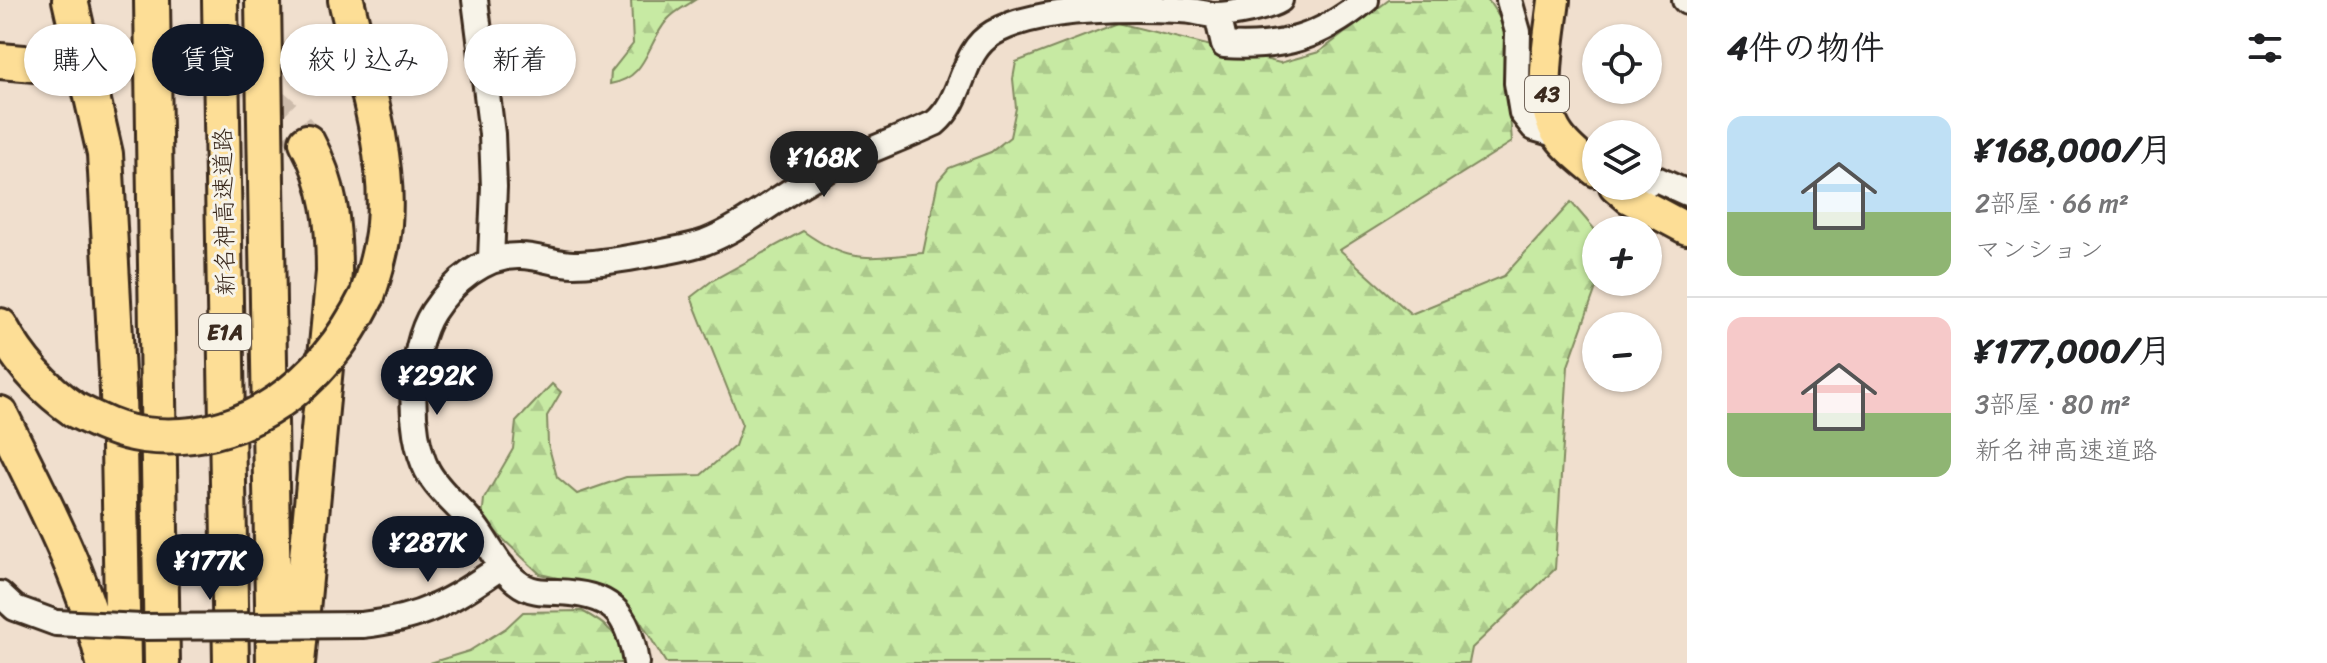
<!DOCTYPE html>
<html lang="ja">
<meta charset="utf-8">
<style>
:root{--surface:#fff;--page:#f6f6f6;--text:#202124;--muted:#757577;--line:#e0e0e0;--accent:#111827}
body{margin:0;font-family:Sriracha,"Klee One",sans-serif;background:var(--page);color:var(--text);height:100vh;display:flex;flex-direction:column;font-size:30px;white-space:nowrap}
*{box-sizing:border-box;margin:0}
p{font-size:26px;color:var(--muted)}
.icon{flex:none;width:44px;height:44px;fill:none;stroke:currentColor;stroke-width:2;stroke-linecap:round;stroke-linejoin:round}
.map{position:relative;flex:1;overflow:hidden}
.sheet{display:flex;flex-direction:column;background:var(--surface);width:640px}
.sheet>*{flex:none}
.hud{position:absolute;left:24px;top:24px;width:760px;height:72px;display:flex;gap:16px}
.controls{position:absolute;left:1582px;top:24px;display:grid;gap:16px}
.controls a{display:grid;place-items:center;width:80px;height:80px;border-radius:50%;background:var(--surface);box-shadow:0 2px 6px #0004;font-size:40px}
.price{position:absolute;translate:-50% -68px;padding:0 18px;border-radius:28px;background:var(--accent);color:#fff;font-size:26px;line-height:52px;filter:drop-shadow(0 2px 4px #0008)}
.price::after{content:'';position:absolute;left:50%;top:48px;width:24px;height:18px;margin-left:-12px;background:inherit;clip-path:polygon(0 0,100% 0,50% 100%)}
.price.current{background:#222;color:#fff}
ul{padding:0;list-style:none}
li{display:flex;align-items:center;gap:24px;height:200px;padding:0 40px}
li+li{border-top:2px solid var(--line)}
li span{display:grid;place-items:center;flex:none;width:224px;height:160px;border-radius:16px;color:#555}
li>.icon{margin-inline-start:auto}
span .icon{width:96px;height:96px;fill:#fffc;stroke-width:1}
li b{font-size:34px}
h2{display:flex;justify-content:space-between;align-items:center;height:96px;padding:0 40px;font-size:34px}
.tag{padding:0 28px;border-radius:36px;background:var(--surface);box-shadow:0 2px 6px #0004;font-size:28px;line-height:72px}
.tag.current{background:var(--accent);color:#fff}
main{display:flex;flex:1;min-height:0}
.map>svg:first-child{display:block}
.forest{fill:url(#forest-firs);stroke:#818a60;stroke-width:2}
.lines{fill:none;stroke-linecap:round;stroke-linejoin:round}
.highway-tunnel{stroke:#ccbbab;stroke-width:34;stroke-dasharray:34 17;stroke-linecap:butt}
.minor-casing{stroke:#3b2a1e;stroke-width:30}
.major-casing{stroke:#3b2a1e;stroke-width:36}
.highway-casing{stroke:#3b2a1e;stroke-width:40}
.minor{stroke:#f7f3e8;stroke-width:24}
.major{stroke:#fdde96;stroke-width:30}
.highway{stroke:#fdde96;stroke-width:34}
.minor-bridge-casing{stroke:#3b2a1e;stroke-width:30;stroke-linecap:butt}
.highway-bridge-casing{stroke:#3b2a1e;stroke-width:40;stroke-linecap:butt}
.minor-bridge{stroke:#f7f3e8;stroke-width:24}
.highway-bridge{stroke:#fdde96;stroke-width:34}
.labels{text-anchor:middle;dominant-baseline:central;stroke-width:6;stroke-linejoin:round;paint-order:stroke}
.shield{fill:#f7f3e8;stroke:#73665b;stroke-width:2}
.shield-label{font-size:22px;font-weight:bold;fill:#3b2a1e}
.street-label{font-size:24px;fill:#3b2a1e;stroke:#f7f3e8}
</style>
<main>
<div class="map">
<svg width="1687" height="663" viewBox="0 0 1687 663">
<defs>
<pattern id="forest-firs" width="22" height="20" patternUnits="userSpaceOnUse" patternTransform="scale(2)"><rect width="22" height="20" fill="#c7eaa3"/><path d="M5 1l3.5 6h-7zM16 11l3.5 6h-7z" fill="#acc98c"/></pattern>
</defs>
<rect width="100%" height="100%" fill="#f0dfce"/>
<filter id="ink" filterUnits="userSpaceOnUse"><feTurbulence type="fractalNoise" baseFrequency=".0125" numOctaves="2"/><feDisplacementMap in="SourceGraphic" scale="16" xChannelSelector="R" yChannelSelector="G"/><feConvolveMatrix kernelMatrix="1 2 1 2 8 2 1 2 1" color-interpolation-filters="sRGB"/></filter>
<g filter="url(#ink)">
<path class="forest" d="M 631,0 L 695,0 C 686,6 675,11 668,19 C 646,44 648,78 610,84 L 611,72 L 633,44 Z
M 1389,0 L 1488,0 L 1503,23 L 1512,142 L 1340,250 L 1411,314 L 1504,276 L 1571,202 L 1596,231 L 1598,282 L 1568,366 L 1555,569 L 1472,648 L 1469,663 L 666,663 L 639,619 L 618,595 L 597,587 L 540,574 L 482,519 L 484,499 L 513,449 L 516,422 L 552,384 L 561,392 L 547,416 L 548,444 L 557,477 L 577,494 L 626,477 L 701,475 L 735,446 L 742,425 L 691,297 L 713,280 L 803,231 C 850,265 868,258 923,253 L 938,181 L 949,168 L 991,152 L 1010,137 L 1016,108 L 1013,79 L 1016,62 L 1118,23 L 1280,63 L 1319,52 Z
M 582,611 C 604,623 624,636 624,663 L 430,663 L 469,651 L 506,628 L 523,612 Z"/>
<g class="lines">
<path class="highway-tunnel" d="M 59,66 C 158,67 242,50 307,142"/>
<defs>
<path id="minor" d="M 475,0 L 492,134 L 494,187 L 491,260
M 1509,0 L 1518,32 L 1517,83 L 1522,113 L 1534,128 L 1558,135
M 1685,0 L 1687,2
M 1217,15 L 1224,45 C 1283,49 1321,37 1366,0
M 1648,183 L 1654,178 L 1687,193
M 0,594 L 15,608 L 56,623
M 362,625 C 422,619 454,600 502,566
M 636,663 C 628,610 610,594 557,592 C 543,592 529,592 517,582 C 500,569 490,547 477,529 C 462,508 439,493 427,470 C 407,431 409,349 433,312 C 452,283 484,255 520,256 C 538,256 556,264 574,264 C 596,264 618,260 640,256 C 661,252 685,249 705,242 C 742,228 774,200 809,180 C 848,157 894,142 935,123 C 966,97 959,53 993,33 C 1037,7 1128,8 1179,10 C 1191,10 1203,14 1215,15 C 1231,15 1267,8 1280,0"/>
<path id="major" d="M 1554,0 C 1550,37 1535,104 1559,136 C 1568,149 1584,161 1596,171
M 1615,186 L 1629,198 L 1687,229"/>
<path id="highway" d="M 70,0 L 105,154 L 118,392 L 123,663
M 152,0 L 162,663
M 220,0 L 231,663
M 263,0 L 274,663
M 346,0 C 362,70 390,152 384,224 C 382,249 375,272 367,296
M 0,61 L 59,66
M 0,326 C 19,361 43,388 75,410
M 0,414 C 39,494 84,575 104,663
M 297,663 L 334,272 C 334,225 330,184 307,142"/>
</defs>
<use href="#minor" class="minor-casing"/>
<use href="#major" class="major-casing"/>
<use href="#highway" class="highway-casing"/>
<use href="#minor" class="minor"/>
<use href="#major" class="major"/>
<use href="#highway" class="highway"/>
<defs>
<path id="minor-bridge" d="M 56,623 L 142,627 L 362,625"/>
<path id="highway-bridge" d="M 75,410 C 97,421 119,432 144,435 C 246,447 324,382 367,296"/>
</defs>
<use href="#minor-bridge" class="minor-bridge-casing"/>
<use href="#highway-bridge" class="highway-bridge-casing"/>
<use href="#minor-bridge" class="minor-bridge"/>
<use href="#highway-bridge" class="highway-bridge"/>
</g>
</g>
<g class="labels">
<g class="shield">
<rect x="1525" y="76" width="44" height="36" rx="6"/>
<rect x="199" y="314" width="52" height="36" rx="6"/>
</g>
<g class="shield-label">
<text x="1547" y="94">43</text>
<text x="225" y="332">E1A</text>
</g>
<g class="street-label">
<text transform="translate(224 212) rotate(-91)">新名神高速道路</text>
</g>
</g>
</svg>
<div class="controls">
<a><svg class="icon" aria-label="locate" viewBox="0 0 24 24"><circle cx="12" cy="12" r="6"/><path d="M12 2v4M12 18v4M2 12h4M18 12h4"/></svg></a>
<a><svg class="icon" aria-label="layers" viewBox="0 0 24 24"><path d="M12 4l9 5-9 5-9-5zM3 14l9 5 9-5"/></svg></a>
<a>+</a>
<a>−</a>
</div>
<b class="price current" style="left:824px;top:199px">¥168K</b>
<b class="price" style="left:437px;top:417px">¥292K</b>
<b class="price" style="left:428px;top:584px">¥287K</b>
<b class="price" style="left:210px;top:602px">¥177K</b>
<div class="hud">
<a class="tag">購入</a>
<a class="tag current">賃貸</a>
<a class="tag">絞り込み</a>
<a class="tag">新着</a>
</div>
</div>
<section class="sheet">
<h2>4件の物件<svg class="icon" aria-label="filters" viewBox="0 0 24 24"><path d="M4 7h16M4 17h16"/><circle cx="9" cy="7" r="2"/><circle cx="15" cy="17" r="2"/></svg></h2>
<ul>
<li><span style="background:linear-gradient(#bfe0f5 60%,#8fb573 0)"><svg class="icon" aria-label="home" viewBox="0 0 24 24"><path d="M3 11l9-7 9 7M6 9v11h12V9"/></svg></span><div><b>¥168,000/月</b><p>2部屋 · 66 m²</p><p>マンション</p></div></li>
<li><span style="background:linear-gradient(#f6c9c9 60%,#8fb573 0)"><svg class="icon" aria-label="home" viewBox="0 0 24 24"><path d="M3 11l9-7 9 7M6 9v11h12V9"/></svg></span><div><b>¥177,000/月</b><p>3部屋 · 80 m²</p><p>新名神高速道路</p></div></li>
</ul>
</section>
</main>
